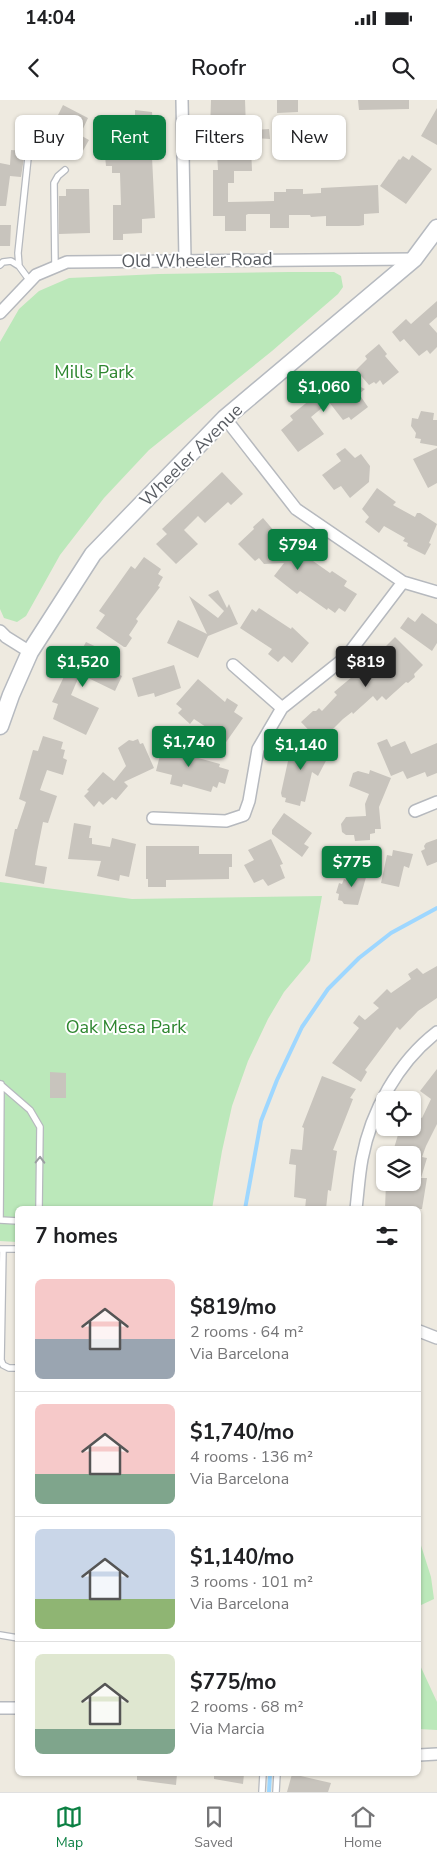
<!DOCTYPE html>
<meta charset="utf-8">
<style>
:root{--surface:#fff;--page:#f6f6f6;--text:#202124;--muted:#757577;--line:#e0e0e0;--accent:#0b8043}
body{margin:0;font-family:"Nunito Sans",sans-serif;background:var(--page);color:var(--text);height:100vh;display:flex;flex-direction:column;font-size:19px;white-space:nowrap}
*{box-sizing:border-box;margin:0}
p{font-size:16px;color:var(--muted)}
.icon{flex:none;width:28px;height:28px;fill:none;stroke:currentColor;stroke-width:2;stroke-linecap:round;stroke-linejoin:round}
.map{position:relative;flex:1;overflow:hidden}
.details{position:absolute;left:15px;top:1106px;width:406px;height:570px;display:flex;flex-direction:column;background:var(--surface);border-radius:8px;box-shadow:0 1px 4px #0004}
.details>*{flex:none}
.banner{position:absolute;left:15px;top:15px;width:408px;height:45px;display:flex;gap:10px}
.buttons{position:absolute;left:376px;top:991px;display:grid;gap:10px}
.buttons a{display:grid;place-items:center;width:45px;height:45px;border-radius:8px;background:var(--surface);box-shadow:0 1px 4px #0004;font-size:25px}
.price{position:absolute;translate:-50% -42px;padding:0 11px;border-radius:5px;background:var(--accent);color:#fff;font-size:16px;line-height:32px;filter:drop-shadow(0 1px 2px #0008)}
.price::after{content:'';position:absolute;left:50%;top:30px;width:15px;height:11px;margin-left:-8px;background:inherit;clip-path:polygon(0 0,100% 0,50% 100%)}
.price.active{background:#222;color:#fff}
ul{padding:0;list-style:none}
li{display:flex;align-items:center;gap:15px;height:125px;padding:0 20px}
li+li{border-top:1px solid var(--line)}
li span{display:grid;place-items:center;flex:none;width:140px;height:100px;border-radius:8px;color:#555}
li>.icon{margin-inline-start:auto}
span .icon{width:60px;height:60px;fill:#fffc;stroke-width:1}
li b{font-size:21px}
h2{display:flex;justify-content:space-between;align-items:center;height:60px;padding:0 20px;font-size:21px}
.pill{padding:0 18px;border-radius:8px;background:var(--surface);box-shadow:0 1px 4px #0004;font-size:18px;line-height:45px}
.pill.active{background:var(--accent);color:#fff}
.status{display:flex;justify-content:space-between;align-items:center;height:35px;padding:0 25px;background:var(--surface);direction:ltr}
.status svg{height:14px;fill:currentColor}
header{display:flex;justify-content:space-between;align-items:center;height:65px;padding:0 20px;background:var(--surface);font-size:22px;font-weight:600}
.menu{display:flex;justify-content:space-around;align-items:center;height:70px;border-top:1px solid var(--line);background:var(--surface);font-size:14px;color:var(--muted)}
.menu a{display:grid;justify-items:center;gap:2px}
.menu .active{color:var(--accent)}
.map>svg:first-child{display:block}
.green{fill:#bbe8ba}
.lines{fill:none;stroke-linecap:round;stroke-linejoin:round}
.stream{stroke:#9ed7ff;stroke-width:4}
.building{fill:#c8c4bd}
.service-casing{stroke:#b6b9be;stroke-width:8}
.minor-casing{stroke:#b6b9be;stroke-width:14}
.secondary-casing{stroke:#b6bac0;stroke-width:19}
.service{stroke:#fff;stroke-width:5.5}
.minor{stroke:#fff;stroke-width:11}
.secondary{stroke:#fff;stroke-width:16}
.oneway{stroke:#9b9ea1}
.labels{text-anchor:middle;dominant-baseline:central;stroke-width:4;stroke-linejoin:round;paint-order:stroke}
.street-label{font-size:18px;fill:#595d63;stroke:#fff}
.park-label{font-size:18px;fill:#2d862f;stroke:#fff}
</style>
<div class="status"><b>14:04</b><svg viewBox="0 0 49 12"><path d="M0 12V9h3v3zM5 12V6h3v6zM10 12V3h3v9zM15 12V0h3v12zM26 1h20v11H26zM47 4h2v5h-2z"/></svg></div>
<header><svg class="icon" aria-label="back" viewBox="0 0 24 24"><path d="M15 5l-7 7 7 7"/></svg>Roofr<svg class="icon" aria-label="search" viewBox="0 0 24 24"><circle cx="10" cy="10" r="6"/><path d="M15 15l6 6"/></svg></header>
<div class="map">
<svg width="437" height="1692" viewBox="0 0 437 1692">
<rect width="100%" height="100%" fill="#eeeae0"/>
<path class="green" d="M 289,172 L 334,172 L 341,176 L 343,187 L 338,194 L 272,251 L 149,350 L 104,398 L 60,455 L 26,516 L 17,522 L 4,518 L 0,509 L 0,242 L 19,209 L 39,191 L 69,178 L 159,174 Z
M 0,782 L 132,799 L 322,796 L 310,861 L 284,892 L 268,919 L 248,961 L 232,1006 L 222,1051 L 212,1109 L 18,1109 L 17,1142 L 0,1141 Z
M 419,1439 L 431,1477 L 434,1499 L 419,1506 Z
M 419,1563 L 437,1602 L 437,1630 L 419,1629 Z"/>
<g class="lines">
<path class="stream" d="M 245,1109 L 261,1021 L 277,980 L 302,927 L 328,889 L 359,858 L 391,833 L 437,808
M 269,1692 L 270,1674"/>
</g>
<path class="building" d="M 211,0 L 245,0 L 246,28 L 254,28 L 254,30 L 269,29 L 270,39 L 254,38 L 254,46 L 251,46 L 252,71 L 234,71 L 234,83 L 228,83 L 228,102 L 274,101 L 274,92 L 286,92 L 286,89 L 303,89 L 303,94 L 321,93 L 321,88 L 378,85 L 379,113 L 364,114 L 364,125 L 359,126 L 326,126 L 326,116 L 311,117 L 310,115 L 289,115 L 289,128 L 270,128 L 270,114 L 248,114 L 246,115 L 246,131 L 225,131 L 225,116 L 213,116 L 213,70 L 218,70 L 217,53 L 223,53 L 222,31 L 210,31 Z
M 277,0 L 298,0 L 298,12 L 277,13 Z
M 358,0 L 409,0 L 409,9 L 359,10 Z
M 63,5 L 88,18 L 80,35 L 89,40 L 80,56 L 68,49 L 72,42 L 56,34 L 63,20 L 57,17 Z
M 437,8 L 437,45 L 421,36 Z
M 135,10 L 152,12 L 153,26 L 147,27 L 147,57 L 152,57 L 155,118 L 142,119 L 142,133 L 123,134 L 123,140 L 113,140 L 113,105 L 121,105 L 120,73 L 112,73 L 112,66 L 106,66 L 105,56 L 113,56 L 112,23 L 118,17 L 135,15 Z
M 11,50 L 25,51 L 21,77 L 10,76 L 6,106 L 0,106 L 0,63 L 10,65 Z
M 412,55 L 432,69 L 406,104 L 380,86 L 399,59 L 400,60 L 403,56 L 409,60 Z
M 66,89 L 89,89 L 90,133 L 59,134 L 59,96 L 66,96 Z
M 0,125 L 11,125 L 10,146 L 0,146 Z
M 437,201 L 437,217 L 429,224 L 437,233 L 437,247 L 430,254 L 427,250 L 419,256 L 404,239 L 400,242 L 392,232 L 406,219 L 411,224 Z
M 379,244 L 387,254 L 385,256 L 399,272 L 383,285 L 380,280 L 376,284 L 374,282 L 369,285 L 356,270 L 367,259 L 365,256 Z
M 345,280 L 365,289 L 359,294 L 368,307 L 351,320 L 349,317 L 343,320 L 329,302 L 311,317 L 324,334 L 298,352 L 281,330 L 293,320 L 290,316 L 331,283 L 335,288 Z
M 421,311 L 434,313 L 433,320 L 437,320 L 437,346 L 420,343 L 421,339 L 415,338 L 416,333 L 411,326 L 412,318 L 418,319 Z
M 345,348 L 355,358 L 361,354 L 370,366 L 369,382 L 350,398 L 341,386 L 334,390 L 322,375 L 341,361 L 336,354 Z
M 437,348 L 437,383 L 428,388 L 413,359 Z
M 222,372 L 243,394 L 231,405 L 228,402 L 205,423 L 198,416 L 184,430 L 198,444 L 176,464 L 156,444 L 167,434 L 162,429 Z
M 377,388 L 396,402 L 393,405 L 415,417 L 417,413 L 420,413 L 437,424 L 429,443 L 431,444 L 425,455 L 407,446 L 408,443 L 403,441 L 405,438 L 384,426 L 379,433 L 365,422 L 369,417 L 362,409 Z
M 263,418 L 275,432 L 271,436 L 289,456 L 290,453 L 302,461 L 306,456 L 330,473 L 332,471 L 347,481 L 344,486 L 357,494 L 345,512 L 339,508 L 335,513 L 328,508 L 327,510 L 300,491 L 297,494 L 274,476 L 284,463 L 264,464 L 259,458 L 255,461 L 238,444 L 254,429 L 253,427 Z
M 144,457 L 161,469 L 158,474 L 163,477 L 158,486 L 160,487 L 136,519 L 138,521 L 137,523 L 129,535 L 132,538 L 126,547 L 124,547 L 96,528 L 105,515 L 99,511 L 131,466 L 135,469 Z
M 218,490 L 227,508 L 229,504 L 238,524 L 208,536 L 198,558 L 167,543 L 178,520 L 207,534 L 189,496 L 218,518 L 224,511 L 208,495 Z
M 259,508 L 291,529 L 292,527 L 309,543 L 292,563 L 284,556 L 278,562 L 268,554 L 272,549 L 240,528 L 252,509 L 256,512 Z
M 422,513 L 437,524 L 437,543 L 432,551 L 400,528 L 408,517 L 415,522 Z
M 395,537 L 423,565 L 414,574 L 415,577 L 408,583 L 406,582 L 386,600 L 382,596 L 377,601 L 373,596 L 353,614 L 352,612 L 343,619 L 320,642 L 301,622 L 313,611 L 316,611 L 319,608 L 322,611 L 337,595 L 334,592 L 383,551 L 382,550 Z
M 86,542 L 105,551 L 102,557 L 108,560 L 104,568 L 122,576 L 115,591 L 80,574 L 71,595 L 99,608 L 86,635 L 53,619 L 58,604 L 52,602 L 76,551 L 80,553 Z
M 174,565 L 181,588 L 155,597 L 154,593 L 138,597 L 132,578 Z
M 198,579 L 225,602 L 227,598 L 238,605 L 234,612 L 243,618 L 224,645 L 216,640 L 218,635 L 194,619 L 190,624 L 178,613 L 182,609 L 176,604 Z
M 43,636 L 63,642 L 61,649 L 65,650 L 63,658 L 67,660 L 63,675 L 47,670 L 40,690 L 57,696 L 48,723 L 43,722 L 37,752 L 35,765 L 47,767 L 44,784 L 5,776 L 15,729 L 17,729 L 26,702 L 19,699 L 33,650 L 38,651 Z
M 291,636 L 328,657 L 318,676 L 312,672 L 305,702 L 301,701 L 300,706 L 285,702 L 286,698 L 282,697 L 281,693 L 288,661 L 293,652 L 285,648 Z
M 138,639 L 140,644 L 143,643 L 154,668 L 124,682 L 128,686 L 116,700 L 112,697 L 103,705 L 99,701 L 94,707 L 84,696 L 89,691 L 87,690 L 103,672 L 114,681 L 126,666 L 118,648 L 129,640 L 133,641 Z
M 164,639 L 181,642 L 180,645 L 193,650 L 191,656 L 220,664 L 219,667 L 229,670 L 225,684 L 219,682 L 217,688 L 213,686 L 211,692 L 183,684 L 182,687 L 170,684 L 172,675 L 156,671 Z
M 387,639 L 391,647 L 405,641 L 411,654 L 437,643 L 437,673 L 427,677 L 425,672 L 407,679 L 403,671 L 391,676 L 377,643 Z
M 370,670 L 391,678 L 379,707 L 381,729 L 375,729 L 375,733 L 370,734 L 370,740 L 355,741 L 354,735 L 346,735 L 342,732 L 341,724 L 346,717 L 366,716 L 365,704 L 369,694 L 349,686 L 353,673 L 358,671 L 369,674 Z
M 284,713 L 312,733 L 304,744 L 309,747 L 302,757 L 272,734 L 272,730 Z
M 74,723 L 91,726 L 89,738 L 92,738 L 92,744 L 110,747 L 112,738 L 136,744 L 129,777 L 120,775 L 119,781 L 97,776 L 101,761 L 68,759 Z
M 271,739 L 283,764 L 280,765 L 285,778 L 268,786 L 263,779 L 254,783 L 244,765 L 254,760 L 248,750 Z
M 437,739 L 437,762 L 427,766 L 421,751 L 425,749 L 424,746 L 426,743 Z
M 146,746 L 199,746 L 199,754 L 232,754 L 232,767 L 229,767 L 229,779 L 166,780 L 166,787 L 148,787 L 148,779 L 146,779 Z
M 393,750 L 413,754 L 409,768 L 404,766 L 399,787 L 381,783 L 387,755 L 392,756 Z
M 350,769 L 367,774 L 358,805 L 344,804 L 342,801 L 338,800 L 339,794 L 336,793 L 339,783 L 342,784 L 344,779 L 346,780 Z
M 437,866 L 437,898 L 418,911 L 400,930 L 397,927 L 365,970 L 367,972 L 361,982 L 332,963 L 359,928 L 353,923 L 359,915 L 365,920 L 379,908 L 373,903 L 387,889 L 391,893 L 411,879 L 408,874 L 417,868 L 423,874 Z
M 437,969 L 437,1024 L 426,1046 L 422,1057 L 427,1058 L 421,1078 L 427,1078 L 422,1109 L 385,1109 L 386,1082 L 412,1082 L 412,1055 L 392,1055 L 400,1028 L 412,1028 L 412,1013 L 422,1018 L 431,999 L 420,991 Z
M 50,972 L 66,973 L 66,998 L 50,998 Z
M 322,976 L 356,989 L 350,998 L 353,999 L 333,1050 L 337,1051 L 334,1070 L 331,1091 L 328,1090 L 326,1109 L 305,1109 L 306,1099 L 294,1097 L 296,1065 L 289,1064 L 291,1049 L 302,1050 L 304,1028 L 302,1027 Z
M 137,1674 L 177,1674 L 176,1685 L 137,1680 Z
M 214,1674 L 244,1674 L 243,1684 L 214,1679 Z
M 292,1674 L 331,1683 L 328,1692 L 287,1692 Z"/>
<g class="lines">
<defs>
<path id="service" d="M 0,165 L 3,162 L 11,161 L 19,166 L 30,181
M 19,166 L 18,153 L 28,58
M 55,167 L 54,83 L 58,76 L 65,70
M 0,984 L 30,1010 L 40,1027 L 39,1109
M 1,984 L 0,1120 L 18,1121
M 0,1149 L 18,1149
M 3,1149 L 1,1260 L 3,1265 L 9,1268 L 18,1268
M 0,1535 L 18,1538
M 262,1692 L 263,1674
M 276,1692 L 277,1674"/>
<path id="minor" d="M 182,0 L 185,160
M 0,213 L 36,175 L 67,162 L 414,159
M 225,318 L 296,409 L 403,482 L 437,492
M 0,531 L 6,537 L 30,552
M 233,565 L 282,608
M 415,711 L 437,702
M 153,718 L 226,721 L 244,715 L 249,701 L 258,649 L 282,608 L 346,557 L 403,482
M 356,1109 C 358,1092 359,1075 362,1059 C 371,1011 398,962 437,932
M 419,1231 L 437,1238
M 0,1608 L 18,1608
M 419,1655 L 437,1654"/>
<path id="secondary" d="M 0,626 L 11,595 L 30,552 L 93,454 L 225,318 L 414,159 L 437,128"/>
</defs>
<use href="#service" class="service-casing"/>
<use href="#minor" class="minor-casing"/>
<use href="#secondary" class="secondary-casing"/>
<use href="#service" class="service"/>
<use href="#minor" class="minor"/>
<use href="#secondary" class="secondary"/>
</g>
<defs><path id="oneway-chevron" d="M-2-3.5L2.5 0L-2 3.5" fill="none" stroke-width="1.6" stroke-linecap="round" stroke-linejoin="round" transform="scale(1.25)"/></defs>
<use class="oneway" href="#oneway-chevron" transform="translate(40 1060) rotate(-89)"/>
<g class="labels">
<g class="street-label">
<text transform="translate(197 160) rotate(-1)">Old Wheeler Road</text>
<text transform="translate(191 355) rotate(-45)">Wheeler Avenue</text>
</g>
<g class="park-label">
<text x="94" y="272">Mills Park</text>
<text x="126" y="927">Oak Mesa Park</text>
</g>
</g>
</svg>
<div class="buttons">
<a><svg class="icon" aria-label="locate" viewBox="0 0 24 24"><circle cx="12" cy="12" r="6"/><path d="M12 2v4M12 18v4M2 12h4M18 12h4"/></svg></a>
<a><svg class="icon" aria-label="layers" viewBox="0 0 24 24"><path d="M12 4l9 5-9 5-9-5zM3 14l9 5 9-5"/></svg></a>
</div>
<b class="price" style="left:324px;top:313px">$1,060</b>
<b class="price" style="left:298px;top:471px">$794</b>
<b class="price" style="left:83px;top:588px">$1,520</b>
<b class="price active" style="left:366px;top:588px">$819</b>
<b class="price" style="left:189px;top:668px">$1,740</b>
<b class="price" style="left:301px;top:671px">$1,140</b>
<b class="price" style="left:352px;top:788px">$775</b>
<div class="banner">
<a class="pill">Buy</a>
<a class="pill active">Rent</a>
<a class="pill">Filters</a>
<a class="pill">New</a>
</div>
<section class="details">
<h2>7 homes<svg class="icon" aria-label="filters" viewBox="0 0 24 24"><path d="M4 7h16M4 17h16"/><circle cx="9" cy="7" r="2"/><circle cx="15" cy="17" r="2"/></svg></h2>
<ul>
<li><span style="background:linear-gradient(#f6c9c9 60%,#9aa5b1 0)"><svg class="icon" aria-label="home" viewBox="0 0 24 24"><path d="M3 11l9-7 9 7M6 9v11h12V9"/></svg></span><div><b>$819/mo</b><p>2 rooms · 64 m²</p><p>Via Barcelona</p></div></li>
<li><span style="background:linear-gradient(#f6c9c9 70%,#7fa58c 0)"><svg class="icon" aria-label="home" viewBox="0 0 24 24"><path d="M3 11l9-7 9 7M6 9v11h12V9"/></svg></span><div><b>$1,740/mo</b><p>4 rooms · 136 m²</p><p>Via Barcelona</p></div></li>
<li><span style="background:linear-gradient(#c9d6e8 70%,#8fb573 0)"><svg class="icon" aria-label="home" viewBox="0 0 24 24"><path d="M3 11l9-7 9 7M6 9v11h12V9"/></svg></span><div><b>$1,140/mo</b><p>3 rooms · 101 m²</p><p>Via Barcelona</p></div></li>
<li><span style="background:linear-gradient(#dfe7d0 75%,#7fa58c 0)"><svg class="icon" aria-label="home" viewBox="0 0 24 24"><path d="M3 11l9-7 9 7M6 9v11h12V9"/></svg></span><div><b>$775/mo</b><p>2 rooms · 68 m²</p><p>Via Marcia</p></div></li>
</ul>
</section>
</div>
<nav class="menu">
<a class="active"><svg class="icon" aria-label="map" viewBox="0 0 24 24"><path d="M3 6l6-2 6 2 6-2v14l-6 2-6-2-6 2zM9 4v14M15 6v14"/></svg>Map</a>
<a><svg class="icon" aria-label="saved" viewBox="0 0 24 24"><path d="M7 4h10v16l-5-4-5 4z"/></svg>Saved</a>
<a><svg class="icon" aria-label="home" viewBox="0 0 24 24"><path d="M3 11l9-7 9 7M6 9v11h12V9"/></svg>Home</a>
</nav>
